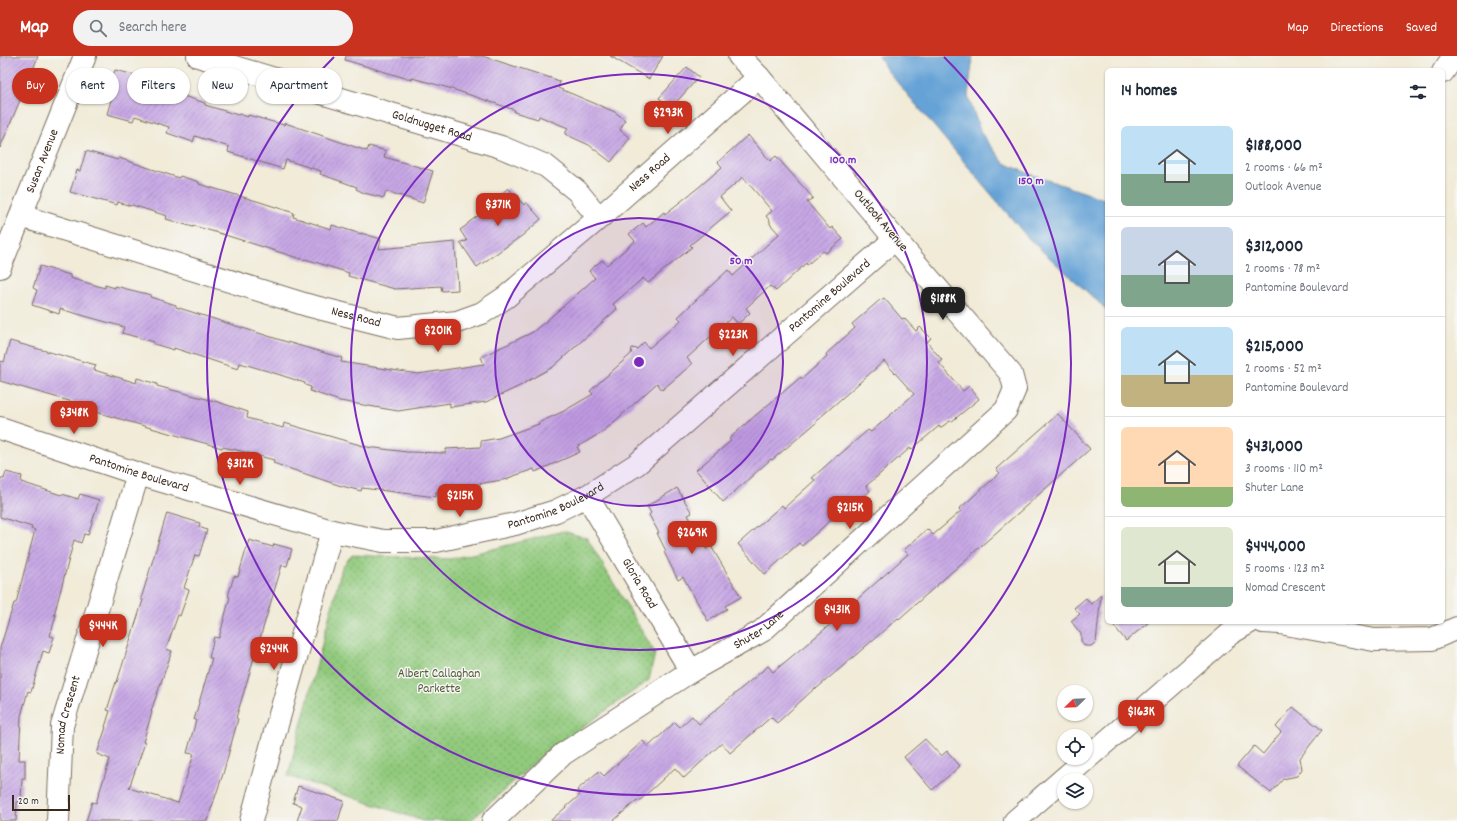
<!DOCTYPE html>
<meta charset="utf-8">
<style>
:root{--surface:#fff;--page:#f2f2f3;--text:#1f2937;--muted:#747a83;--line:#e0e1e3;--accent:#c8321e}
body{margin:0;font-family:Dekko,sans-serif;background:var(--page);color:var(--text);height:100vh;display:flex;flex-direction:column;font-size:15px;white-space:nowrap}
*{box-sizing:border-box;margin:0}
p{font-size:13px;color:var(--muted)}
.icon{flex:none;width:22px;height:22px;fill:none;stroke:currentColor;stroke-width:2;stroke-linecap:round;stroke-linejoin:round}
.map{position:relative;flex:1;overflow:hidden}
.drawer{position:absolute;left:1105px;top:12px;width:340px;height:556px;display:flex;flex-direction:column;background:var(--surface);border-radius:6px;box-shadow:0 1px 3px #0004}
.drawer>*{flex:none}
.guide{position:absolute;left:12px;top:12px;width:380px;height:36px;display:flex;gap:8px}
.needle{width:26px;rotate:247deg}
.controls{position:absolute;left:1057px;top:629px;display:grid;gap:8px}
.controls a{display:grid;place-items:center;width:36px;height:36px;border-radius:50%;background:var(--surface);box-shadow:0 1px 3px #0004;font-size:20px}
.scale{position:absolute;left:12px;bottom:10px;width:58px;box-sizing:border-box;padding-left:4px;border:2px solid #3b2a1e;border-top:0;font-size:11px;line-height:14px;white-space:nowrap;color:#3b2a1e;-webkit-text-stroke:3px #f6f6f2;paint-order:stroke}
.price{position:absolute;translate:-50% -34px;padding:0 9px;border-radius:8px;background:var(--accent);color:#fff;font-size:13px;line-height:26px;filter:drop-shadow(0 1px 2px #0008)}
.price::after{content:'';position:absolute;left:50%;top:24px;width:12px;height:9px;margin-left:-6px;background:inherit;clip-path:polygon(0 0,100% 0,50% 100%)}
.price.active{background:#222;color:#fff}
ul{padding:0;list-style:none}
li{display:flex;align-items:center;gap:12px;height:100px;padding:0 16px}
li+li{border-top:1px solid var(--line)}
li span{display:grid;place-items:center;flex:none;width:112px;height:80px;border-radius:6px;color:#555}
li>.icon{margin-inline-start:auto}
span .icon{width:48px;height:48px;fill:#fffc;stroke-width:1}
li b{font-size:17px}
h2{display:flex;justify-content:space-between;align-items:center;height:48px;padding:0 16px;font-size:17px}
.tag{padding:0 14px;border-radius:18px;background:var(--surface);box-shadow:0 1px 3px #0004;font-size:14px;line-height:36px}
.tag.active{background:var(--accent);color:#fff}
header{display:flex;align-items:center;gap:24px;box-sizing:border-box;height:56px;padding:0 20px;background:var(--accent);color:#fff}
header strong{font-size:19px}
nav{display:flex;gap:22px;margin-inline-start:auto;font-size:14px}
.search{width:280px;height:36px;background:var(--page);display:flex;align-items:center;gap:10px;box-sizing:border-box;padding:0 14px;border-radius:22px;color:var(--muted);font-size:15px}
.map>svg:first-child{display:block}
.grass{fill:url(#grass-dots);stroke:#667a4e}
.water{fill:#65a2d6;stroke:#50667a}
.building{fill:url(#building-hatch)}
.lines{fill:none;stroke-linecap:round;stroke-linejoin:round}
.minor-casing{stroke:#7b6e5f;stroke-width:24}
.minor{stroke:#fff;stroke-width:22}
.ring{fill:none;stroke:#7b2cbf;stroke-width:2}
.labels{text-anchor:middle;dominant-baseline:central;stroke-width:3;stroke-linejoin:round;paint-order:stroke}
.street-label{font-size:13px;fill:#3b2a1e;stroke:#f6f6f2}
.park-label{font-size:13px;fill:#555a3a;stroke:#f6f6f2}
.centre{fill:#7b2cbf;stroke:#f6f6f2;stroke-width:2}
.ring-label{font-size:12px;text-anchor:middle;font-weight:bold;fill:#7b2cbf;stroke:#f6f6f2;stroke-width:3;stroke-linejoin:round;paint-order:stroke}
</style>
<header>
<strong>Map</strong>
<div class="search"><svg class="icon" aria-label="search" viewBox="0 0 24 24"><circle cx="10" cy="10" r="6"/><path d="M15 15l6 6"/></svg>Search here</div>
<nav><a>Map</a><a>Directions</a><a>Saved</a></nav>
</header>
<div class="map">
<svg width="1457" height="765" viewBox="0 0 1457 765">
<defs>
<pattern id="grass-dots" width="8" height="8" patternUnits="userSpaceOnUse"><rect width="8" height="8" fill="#91ca7d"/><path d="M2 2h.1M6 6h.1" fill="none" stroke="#78a466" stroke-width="1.8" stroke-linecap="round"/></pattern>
<pattern id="building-hatch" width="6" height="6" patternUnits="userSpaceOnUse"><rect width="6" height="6" fill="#c7a8e5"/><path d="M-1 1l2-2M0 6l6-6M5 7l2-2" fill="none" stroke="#a389b9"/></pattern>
</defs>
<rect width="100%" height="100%" fill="#f6f6f2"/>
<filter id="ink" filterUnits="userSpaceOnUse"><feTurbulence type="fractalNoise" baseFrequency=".025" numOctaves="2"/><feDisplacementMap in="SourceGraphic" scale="8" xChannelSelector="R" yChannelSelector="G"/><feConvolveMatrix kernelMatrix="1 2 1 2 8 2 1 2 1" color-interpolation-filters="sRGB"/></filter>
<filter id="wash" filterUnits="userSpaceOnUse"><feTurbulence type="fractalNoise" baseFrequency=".012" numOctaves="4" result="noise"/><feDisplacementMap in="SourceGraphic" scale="16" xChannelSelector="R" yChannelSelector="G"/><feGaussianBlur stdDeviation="0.9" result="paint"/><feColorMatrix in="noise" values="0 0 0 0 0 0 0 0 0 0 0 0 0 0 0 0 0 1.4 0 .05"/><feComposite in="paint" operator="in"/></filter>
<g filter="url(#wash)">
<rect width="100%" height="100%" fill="#f1ebd8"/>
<path class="grass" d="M 563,475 L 587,482 L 655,597 L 649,624 L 542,700 L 470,765 L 423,765 L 288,720 L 342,511 L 352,499 L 450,503 L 489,494 Z"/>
<path class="water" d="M 879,0 L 973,0 L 968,40 L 981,77 L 1004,107 L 1030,118 L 1107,144 L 1107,254 L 1028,182 L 886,13 Z"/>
<g id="blocks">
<path class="building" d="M 0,0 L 38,0 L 34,11 L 36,12 L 28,31 L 26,30 L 0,92 Z
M 346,0 L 482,0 L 557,24 L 556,25 L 560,26 L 558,32 L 615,56 L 625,64 L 620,74 L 630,82 L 611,106 L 589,89 L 565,78 L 568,72 L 539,60 L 538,63 L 514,56 L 515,54 L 449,32 L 412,22 L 412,24 L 345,4 Z
M 610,0 L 663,0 L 649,23 Z
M 687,11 L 699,21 L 671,52 L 659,42 Z
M 115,14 L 167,27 L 165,34 L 205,47 L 205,49 L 238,59 L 239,58 L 248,61 L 248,59 L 284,69 L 285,67 L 367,95 L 369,90 L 386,95 L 384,101 L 433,115 L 423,147 L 386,135 L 384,142 L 364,137 L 356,133 L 357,131 L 320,118 L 321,115 L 286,104 L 283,113 L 228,96 L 229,91 L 195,80 L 193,86 L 167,77 L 169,71 L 135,60 L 133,65 L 107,58 L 114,34 L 109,33 Z
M 748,79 L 770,105 L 776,100 L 813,142 L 807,146 L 830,173 L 832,171 L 843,183 L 826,197 L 823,195 L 807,209 L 806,207 L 776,235 L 770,230 L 746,252 L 750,257 L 738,268 L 732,261 L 687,302 L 692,308 L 662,334 L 657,327 L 604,375 L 577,391 L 580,396 L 535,416 L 534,413 L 508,422 L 508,423 L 472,429 L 473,433 L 436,436 L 436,441 L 362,432 L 361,435 L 338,429 L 273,407 L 274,404 L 237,394 L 222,391 L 222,392 L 144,370 L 89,354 L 90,351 L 0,325 L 0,305 L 4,306 L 10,285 L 96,309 L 94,314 L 130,325 L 136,327 L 137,322 L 157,328 L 157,330 L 218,346 L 248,356 L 247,362 L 283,372 L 284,367 L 367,391 L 407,396 L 446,397 L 446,393 L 481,391 L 481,385 L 499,382 L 539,368 L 538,367 L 564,355 L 593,338 L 590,335 L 631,298 L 632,292 L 637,293 L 644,286 L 649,292 L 681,264 L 678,261 L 728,214 L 733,220 L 779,178 L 770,168 L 770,165 L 766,160 L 772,155 L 743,121 L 720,141 L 731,155 L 690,189 L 692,191 L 648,227 L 643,222 L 613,248 L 617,253 L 553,311 L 524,327 L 524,328 L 486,346 L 450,351 L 450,347 L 398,355 L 340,345 L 310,335 L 311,331 L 305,329 L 305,327 L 271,316 L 240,307 L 238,313 L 174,292 L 174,294 L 154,288 L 154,286 L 122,277 L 124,271 L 60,253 L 59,258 L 32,249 L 37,234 L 33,232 L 40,210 L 70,219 L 70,222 L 105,232 L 105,229 L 115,232 L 115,230 L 151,239 L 150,241 L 176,249 L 176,251 L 287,286 L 342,302 L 341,306 L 418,318 L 484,308 L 481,301 L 533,276 L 566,248 L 595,222 L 589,215 L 602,204 L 607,209 L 635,185 L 629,178 L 643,167 L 646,171 L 664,156 L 665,158 L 699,131 L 722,111 L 718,106 Z
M 86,95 L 118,104 L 119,102 L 179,122 L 180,120 L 199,126 L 199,128 L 260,146 L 294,157 L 293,161 L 331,173 L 332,169 L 361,178 L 361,177 L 381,183 L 379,193 L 455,186 L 458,234 L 442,235 L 441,230 L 395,233 L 348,220 L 349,217 L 315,206 L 305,203 L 304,204 L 222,178 L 194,170 L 193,171 L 166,163 L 167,160 L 132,149 L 131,150 L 118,146 L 117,149 L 70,136 L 77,114 L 80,115 Z
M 508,132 L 524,149 L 526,146 L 541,163 L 523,179 L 477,211 L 460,186 L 467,185 L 460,174 L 467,169 L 468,167 L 487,153 L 485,152 Z
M 884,242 L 902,263 L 904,262 L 916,275 L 920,271 L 931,282 L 927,286 L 942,304 L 939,307 L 963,335 L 969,330 L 979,343 L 951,366 L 950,365 L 940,372 L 939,370 L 911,394 L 910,392 L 866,430 L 870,435 L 856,448 L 853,444 L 802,490 L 799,487 L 765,518 L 738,488 L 782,449 L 784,452 L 815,424 L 812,422 L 838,399 L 838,400 L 868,374 L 871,376 L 914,338 L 884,305 L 816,365 L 817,366 L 772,404 L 771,403 L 723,446 L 696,414 L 731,385 L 729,383 L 743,370 L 801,321 L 802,323 L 827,300 L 826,298 L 855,272 L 852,268 L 881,243 L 881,244 Z
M 1058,358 L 1090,393 L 899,563 L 898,562 L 858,597 L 816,633 L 815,632 L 777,667 L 771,661 L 730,697 L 722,687 L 684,722 L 675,712 L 638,746 L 637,744 L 613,765 L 550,765 L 580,739 L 577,734 L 599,715 L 604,720 L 643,685 L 648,691 L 675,666 L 680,671 L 692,660 L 699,668 L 768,610 L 773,616 L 843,558 L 842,557 L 908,498 L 904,494 L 927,473 L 933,479 L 961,455 L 959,453 L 1000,417 L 996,413 Z
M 6,416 L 22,420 L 21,426 L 61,439 L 62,438 L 78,443 L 80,438 L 99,444 L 88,479 L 84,478 L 81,487 L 74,484 L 54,559 L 56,559 L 50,580 L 54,581 L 49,597 L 43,595 L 31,636 L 28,635 L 21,660 L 19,704 L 25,704 L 25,722 L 22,722 L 21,746 L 17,746 L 16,765 L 0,765 L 0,592 L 14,547 L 16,547 L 35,474 L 31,473 L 32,471 L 0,461 L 0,422 L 4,423 Z
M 677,432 L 692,457 L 688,459 L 706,493 L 711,490 L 741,541 L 725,550 L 727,553 L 708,565 L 683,521 L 678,524 L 664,496 L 666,495 L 657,477 L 659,477 L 649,459 L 651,457 L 647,450 Z
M 167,457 L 200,467 L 199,471 L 207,474 L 199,500 L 195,499 L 184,532 L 189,534 L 180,560 L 178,559 L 166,593 L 172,595 L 151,655 L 152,656 L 143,686 L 145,687 L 129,732 L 178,747 L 194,698 L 187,697 L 196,664 L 194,664 L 212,602 L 209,602 L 214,581 L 219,582 L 230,541 L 228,540 L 234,520 L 238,521 L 249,484 L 273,491 L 274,488 L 292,493 L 287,510 L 282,509 L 236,662 L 238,663 L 223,718 L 207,765 L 86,765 L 92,746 L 96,747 L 110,703 L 97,698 L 106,671 L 105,671 L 110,655 L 107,654 L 116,626 L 117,626 L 143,544 L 141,543 Z
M 1101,539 L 1096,586 L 1091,590 L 1085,590 L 1081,585 L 1081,578 L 1071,565 L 1080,558 L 1074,552 L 1086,542 L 1091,548 Z
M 1111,566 L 1149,566 L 1126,585 Z
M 1293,651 L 1322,674 L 1300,702 L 1302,713 L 1297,720 L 1283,723 L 1271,737 L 1237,710 L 1254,690 L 1263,698 L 1281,676 L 1276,671 Z
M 925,683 L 941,700 L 947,695 L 960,710 L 932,734 L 904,701 Z
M 298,730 L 344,745 L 338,765 L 297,765 L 302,750 L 293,747 Z"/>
</g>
</g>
<g filter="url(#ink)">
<use href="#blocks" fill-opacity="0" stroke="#7b6e5f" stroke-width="1"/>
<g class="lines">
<defs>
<g id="minor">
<path id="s1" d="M 198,0 L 501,91 L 546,110 L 577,135 L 599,162"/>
<path d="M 1443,16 L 1454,0"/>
<path id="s2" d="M 21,160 L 307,249 L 398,272 L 457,266 L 482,257 L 506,241 L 599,162 L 759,21"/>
<path id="s3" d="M 0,211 L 85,0"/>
<path id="s4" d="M 0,372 L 138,418 L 332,475 L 383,485 L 436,485 L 515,468 L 556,455 L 587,440 L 637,408 L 895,183"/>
<path id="s5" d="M 587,440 L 691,615"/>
<path d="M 1263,566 L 1280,567 L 1374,584 L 1432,583 L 1457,572"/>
<path id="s6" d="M 58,765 L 62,670 L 138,418"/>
<path d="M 251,765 L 275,676 L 332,475"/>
<path id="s7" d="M 493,765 L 563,698 L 691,615 L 762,575 L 1006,354 L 1015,333 L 1011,318 L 895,183 L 759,21 L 739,0"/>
<path d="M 1015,765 L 1231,577 L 1250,566"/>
</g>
</defs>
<use href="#minor" class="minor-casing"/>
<use href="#minor" class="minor"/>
</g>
</g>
<circle cx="639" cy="306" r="144" fill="#7b2cbf" fill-opacity=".12"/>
<g class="ring">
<circle cx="639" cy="306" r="144"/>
<circle cx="639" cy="306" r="288"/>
<path d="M944 1A432 432 0 1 1 334 1"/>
</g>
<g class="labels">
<g class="street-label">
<text stroke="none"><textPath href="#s1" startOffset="244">Goldnugget Road</textPath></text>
<text stroke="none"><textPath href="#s3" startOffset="114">Susan Avenue</textPath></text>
<text stroke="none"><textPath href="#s2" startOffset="698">Ness Road</textPath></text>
<text transform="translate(880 165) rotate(50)">Outlook Avenue</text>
<text stroke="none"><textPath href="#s4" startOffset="926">Pantomine Boulevard</textPath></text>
<text stroke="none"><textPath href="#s2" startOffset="350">Ness Road</textPath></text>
<text stroke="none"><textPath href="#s4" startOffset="146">Pantomine Boulevard</textPath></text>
<text stroke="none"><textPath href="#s4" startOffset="578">Pantomine Boulevard</textPath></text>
<text stroke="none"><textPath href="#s5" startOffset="102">Gloria Road</textPath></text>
<text stroke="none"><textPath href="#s7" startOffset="329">Shuter Lane</textPath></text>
<text stroke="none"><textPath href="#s6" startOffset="107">Nomad Crescent</textPath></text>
</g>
<g class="park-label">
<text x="439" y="618">Albert Callaghan<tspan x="439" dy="15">Parkette</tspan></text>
</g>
</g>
<circle cx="639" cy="306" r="6" class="centre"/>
<g class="ring-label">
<text x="843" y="107">100 m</text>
<text x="1031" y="128">150 m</text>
<text x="741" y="208">50 m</text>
</g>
</svg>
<div class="controls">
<a><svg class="needle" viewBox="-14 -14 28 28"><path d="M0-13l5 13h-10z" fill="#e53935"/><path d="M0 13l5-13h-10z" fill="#747a83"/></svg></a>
<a><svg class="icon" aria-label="locate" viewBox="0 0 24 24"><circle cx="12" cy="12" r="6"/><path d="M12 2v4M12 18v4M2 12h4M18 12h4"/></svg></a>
<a><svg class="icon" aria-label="layers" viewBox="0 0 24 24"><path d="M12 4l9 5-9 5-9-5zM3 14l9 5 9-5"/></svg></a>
</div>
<div class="scale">20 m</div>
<b class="price" style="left:668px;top:79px">$293K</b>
<b class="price" style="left:498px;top:171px">$371K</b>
<b class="price active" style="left:943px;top:265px">$188K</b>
<b class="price" style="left:438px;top:297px">$201K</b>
<b class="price" style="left:733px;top:301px">$223K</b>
<b class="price" style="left:74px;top:379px">$348K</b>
<b class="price" style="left:240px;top:430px">$312K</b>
<b class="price" style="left:460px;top:462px">$215K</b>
<b class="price" style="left:850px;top:474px">$215K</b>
<b class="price" style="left:692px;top:499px">$269K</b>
<b class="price" style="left:837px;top:576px">$431K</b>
<b class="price" style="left:103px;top:592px">$444K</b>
<b class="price" style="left:274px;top:615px">$244K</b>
<b class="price" style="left:1141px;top:678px">$163K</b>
<div class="guide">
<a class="tag active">Buy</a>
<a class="tag">Rent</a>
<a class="tag">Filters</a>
<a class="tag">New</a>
<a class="tag">Apartment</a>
</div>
<section class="drawer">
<h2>14 homes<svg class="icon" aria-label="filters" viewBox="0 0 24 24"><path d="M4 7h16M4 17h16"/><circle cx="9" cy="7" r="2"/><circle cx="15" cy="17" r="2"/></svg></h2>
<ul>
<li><span style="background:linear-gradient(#bfe0f5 60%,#7fa58c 0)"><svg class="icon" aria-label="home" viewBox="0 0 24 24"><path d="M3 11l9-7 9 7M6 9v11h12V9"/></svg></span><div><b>$188,000</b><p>2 rooms · 66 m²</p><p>Outlook Avenue</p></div></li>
<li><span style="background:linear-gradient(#c9d6e8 60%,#7fa58c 0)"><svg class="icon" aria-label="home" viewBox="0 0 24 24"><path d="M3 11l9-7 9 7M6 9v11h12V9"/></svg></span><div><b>$312,000</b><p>2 rooms · 78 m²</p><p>Pantomine Boulevard</p></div></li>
<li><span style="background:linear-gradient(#bfe0f5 60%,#c2b280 0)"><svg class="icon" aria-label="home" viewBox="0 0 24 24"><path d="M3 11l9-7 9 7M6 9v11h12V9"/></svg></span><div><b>$215,000</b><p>2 rooms · 52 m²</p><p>Pantomine Boulevard</p></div></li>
<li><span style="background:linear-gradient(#ffd9b3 75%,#8fb573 0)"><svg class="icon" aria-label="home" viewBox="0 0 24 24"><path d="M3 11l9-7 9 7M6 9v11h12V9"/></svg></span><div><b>$431,000</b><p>3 rooms · 110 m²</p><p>Shuter Lane</p></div></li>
<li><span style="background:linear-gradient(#dfe7d0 75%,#7fa58c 0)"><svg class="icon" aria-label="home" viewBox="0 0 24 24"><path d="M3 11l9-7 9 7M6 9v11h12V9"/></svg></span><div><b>$444,000</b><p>5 rooms · 123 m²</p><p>Nomad Crescent</p></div></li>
</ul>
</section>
</div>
